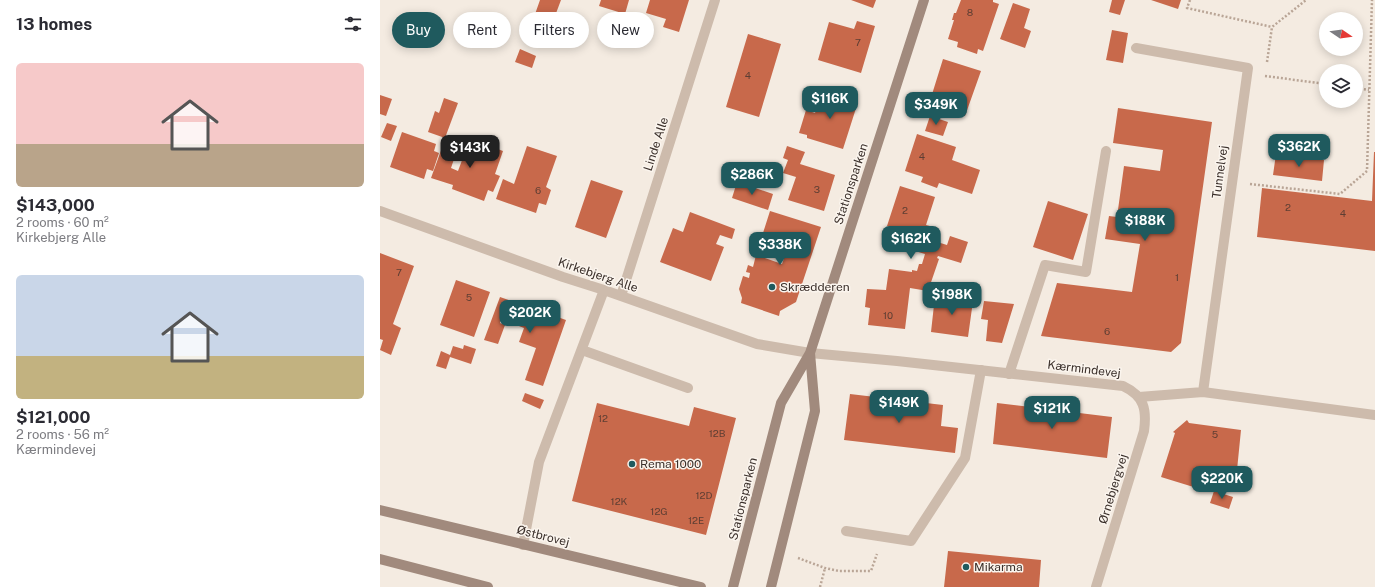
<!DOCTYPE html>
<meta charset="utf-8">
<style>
:root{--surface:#fff;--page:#f7f7f7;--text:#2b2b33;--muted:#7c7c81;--accent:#1f5a5e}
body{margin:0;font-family:"Public Sans",sans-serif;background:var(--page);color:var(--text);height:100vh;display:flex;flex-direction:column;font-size:15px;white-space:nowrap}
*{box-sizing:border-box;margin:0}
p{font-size:13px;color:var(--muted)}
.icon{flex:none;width:22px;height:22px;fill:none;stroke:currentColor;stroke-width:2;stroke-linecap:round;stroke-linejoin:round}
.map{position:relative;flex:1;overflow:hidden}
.sheet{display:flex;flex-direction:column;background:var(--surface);width:380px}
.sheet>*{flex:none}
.banner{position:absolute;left:12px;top:12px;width:380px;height:36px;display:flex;gap:8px}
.needle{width:26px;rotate:103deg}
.tools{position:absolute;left:939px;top:12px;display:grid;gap:8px}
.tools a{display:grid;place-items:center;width:44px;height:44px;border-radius:50%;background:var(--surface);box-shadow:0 2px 10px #0003;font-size:20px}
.price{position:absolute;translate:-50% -34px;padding:0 9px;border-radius:8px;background:var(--accent);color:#fff;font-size:13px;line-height:26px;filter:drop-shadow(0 1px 2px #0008)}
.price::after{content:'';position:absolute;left:50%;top:24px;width:12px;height:9px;margin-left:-6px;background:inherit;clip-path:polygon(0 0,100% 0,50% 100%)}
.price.current{background:#222;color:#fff}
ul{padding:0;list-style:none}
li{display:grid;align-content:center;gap:8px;height:212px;padding:0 16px}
li span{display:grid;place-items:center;height:124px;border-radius:6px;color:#555}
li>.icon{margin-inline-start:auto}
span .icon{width:72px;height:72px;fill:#fffc;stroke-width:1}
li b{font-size:17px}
h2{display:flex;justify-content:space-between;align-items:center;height:48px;padding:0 16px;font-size:17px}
.tag{padding:0 14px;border-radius:18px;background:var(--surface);box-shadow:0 2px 10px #0003;font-size:14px;line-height:36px}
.tag.current{background:var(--accent);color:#fff}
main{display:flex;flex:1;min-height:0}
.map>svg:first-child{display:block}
.building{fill:#c8694b}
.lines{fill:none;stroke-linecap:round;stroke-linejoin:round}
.path{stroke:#b9a596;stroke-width:2.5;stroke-dasharray:2 2;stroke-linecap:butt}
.lane{stroke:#cdbbac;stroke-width:10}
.street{stroke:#cdbbac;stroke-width:10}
.secondary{stroke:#a18a7d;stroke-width:10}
.poi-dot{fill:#1f5a5e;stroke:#fbf5ee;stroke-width:1.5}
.labels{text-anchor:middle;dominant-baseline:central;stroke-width:3;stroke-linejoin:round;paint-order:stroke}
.number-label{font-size:10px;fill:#5e3e33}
.street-label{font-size:12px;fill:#3b302b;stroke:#fbf5ee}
.poi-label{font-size:12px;fill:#3b302b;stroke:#fbf5ee;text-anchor:start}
</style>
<main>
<section class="sheet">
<h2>13 homes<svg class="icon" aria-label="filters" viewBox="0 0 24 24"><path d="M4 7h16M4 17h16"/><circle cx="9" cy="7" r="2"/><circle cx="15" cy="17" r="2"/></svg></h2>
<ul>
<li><span style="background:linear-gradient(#f6c9c9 65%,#b9a48a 0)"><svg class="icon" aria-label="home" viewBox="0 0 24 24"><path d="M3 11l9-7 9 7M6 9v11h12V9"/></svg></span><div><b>$143,000</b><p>2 rooms · 60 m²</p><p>Kirkebjerg Alle</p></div></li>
<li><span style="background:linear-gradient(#c9d6e8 65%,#c2b280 0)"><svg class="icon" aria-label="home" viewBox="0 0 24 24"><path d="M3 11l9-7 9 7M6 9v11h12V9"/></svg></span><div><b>$121,000</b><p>2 rooms · 56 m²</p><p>Kærmindevej</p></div></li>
</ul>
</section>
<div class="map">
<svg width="995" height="587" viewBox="0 0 995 587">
<rect width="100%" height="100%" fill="#f4ebe1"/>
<path class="building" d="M 160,0 L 181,0 L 172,24 L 154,17 Z
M 221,0 L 249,0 L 245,14 L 219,6 Z
M 270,0 L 309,0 L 299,32 L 283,27 L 286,19 L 266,13 Z
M 471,0 L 496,0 L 493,8 Z
M 581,0 L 613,0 L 613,2 L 619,4 L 603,51 L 598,49 L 597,54 L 577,47 L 578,42 L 568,39 L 574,20 L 572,20 L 574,13 L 576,13 Z
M 732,0 L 745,0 L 740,15 L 729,12 Z
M 771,0 L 801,0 L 798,9 Z
M 633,3 L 650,9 L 644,28 L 651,31 L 645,48 L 620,39 Z
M 477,21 L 495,26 L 481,73 L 438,60 L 449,22 L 474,29 Z
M 732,30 L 748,33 L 743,63 L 726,60 Z
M 368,34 L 401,44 L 379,117 L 346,107 Z
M 140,49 L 156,56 L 152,68 L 135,62 Z
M 563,59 L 601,71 L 585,116 L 549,104 Z
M 443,90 L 478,102 L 463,149 L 427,138 L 427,135 L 419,133 L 426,110 L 435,113 Z
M 0,95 L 12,99 L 6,116 L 0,114 Z
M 64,98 L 78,103 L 65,138 L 48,132 L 55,111 L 59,113 Z
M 738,108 L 832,122 L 801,343 L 791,352 L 661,336 L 677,283 L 752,292 L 760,244 L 725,239 L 729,216 L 737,217 L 744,166 L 780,171 L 783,150 L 733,143 Z
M 550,116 L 568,122 L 563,136 L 545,131 Z
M 7,123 L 17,126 L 11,141 L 1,137 Z
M 22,132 L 56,144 L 54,151 L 59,153 L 53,171 L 47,169 L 44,179 L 10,167 Z
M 537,134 L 576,147 L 572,160 L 600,170 L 592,194 L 559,183 L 557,188 L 541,182 L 543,177 L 525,171 Z
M 90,139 L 123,151 L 115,174 L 120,176 L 113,192 L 108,190 L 104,201 L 72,189 L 73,185 L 51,178 L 63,145 L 77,150 L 71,168 L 78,171 Z
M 147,146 L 177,156 L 166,187 L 171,190 L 166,205 L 159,203 L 156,213 L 116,199 L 123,179 L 134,184 Z
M 407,146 L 425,152 L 420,164 L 455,175 L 444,211 L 408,200 L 416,177 L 403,173 L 408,160 L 403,158 Z
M 994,152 L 995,152 L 995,251 L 877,237 L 882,188 L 992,201 Z
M 896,154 L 944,160 L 942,181 L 893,175 Z
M 211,180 L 243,191 L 226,238 L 195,227 Z
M 357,182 L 393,194 L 388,210 L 352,198 Z
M 520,186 L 555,197 L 546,225 L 558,228 L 554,241 L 567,245 L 570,236 L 588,242 L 581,263 L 558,256 L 557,258 L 559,259 L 548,291 L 530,288 L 525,329 L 488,325 L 490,308 L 485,307 L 487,289 L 506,290 L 509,269 L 532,272 L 532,270 L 537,271 L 539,264 L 542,264 L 545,254 L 535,251 L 539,237 L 507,226 Z
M 668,201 L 708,214 L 693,260 L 653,247 Z
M 390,211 L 441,227 L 416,302 L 400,311 L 399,316 L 361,303 L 362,298 L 359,289 L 363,276 L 369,278 L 370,273 L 366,272 L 368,265 L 373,267 L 376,255 L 402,264 L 410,241 L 383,233 Z
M 310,212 L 355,229 L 352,239 L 340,235 L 336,244 L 344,247 L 331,281 L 280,262 L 293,228 L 303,232 Z
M 0,253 L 34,266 L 13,324 L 21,328 L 11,355 L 0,350 L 3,340 L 0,339 Z
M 76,280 L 110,292 L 94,337 L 60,325 Z
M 555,296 L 593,301 L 588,337 L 551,332 Z
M 120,297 L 186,320 L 163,386 L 145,380 L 156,348 L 139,342 L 144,328 L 121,319 L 120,323 L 125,325 L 118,344 L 104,340 Z
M 604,301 L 634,304 L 622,343 L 606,341 L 608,320 L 601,319 Z
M 84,345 L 96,349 L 91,364 L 70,357 L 66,369 L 56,366 L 61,351 L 70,355 L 73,346 L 83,349 Z
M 145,393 L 164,400 L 160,409 L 142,401 Z
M 470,394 L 563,405 L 561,426 L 578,428 L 575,453 L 464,440 Z
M 217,403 L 309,426 L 314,407 L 356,418 L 326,535 L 192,501 Z
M 617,403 L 732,417 L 727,458 L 613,444 Z
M 807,420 L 809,423 L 861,430 L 857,470 L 827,467 L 820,489 L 781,477 L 795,433 L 793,432 Z
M 834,491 L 853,497 L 849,509 L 830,503 Z
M 568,551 L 661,560 L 659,587 L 564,587 Z"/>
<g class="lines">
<path class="path" d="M 810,0 L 807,8 L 892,27
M 887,62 L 892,27 L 926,0
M 885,76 L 946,84
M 976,88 L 989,90
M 870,184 L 960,194 L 987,171 L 992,0
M 418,558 L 445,568 L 459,571 L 491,571 L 497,554
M 440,587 L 445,568"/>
<path class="lane" d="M 202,350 L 308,388
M 629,374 L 665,265 L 706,272 L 726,151
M 466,531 L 531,541 L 585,458 L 601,370
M 143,545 L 159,462 L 224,290"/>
<path class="street" d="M 756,48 L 868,68 L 823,392
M 0,211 L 183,277 L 224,290 L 377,344 L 430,353 L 517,361 L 743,386 C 764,396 767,409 764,431 L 716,587
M 241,296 L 335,0
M 759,397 L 823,392 L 995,415"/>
<path class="secondary" d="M 0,510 L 321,587
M 0,559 L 108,587
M 353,587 L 401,403 L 430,353 L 544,0
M 391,587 L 435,411 L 430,353"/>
</g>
<g class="poi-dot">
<circle cx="392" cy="287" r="4"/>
<circle cx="252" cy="464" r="4"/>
<circle cx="586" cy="567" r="4"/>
</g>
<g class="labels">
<g class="number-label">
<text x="590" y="12">8</text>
<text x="478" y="42">7</text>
<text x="368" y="75">4</text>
<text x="542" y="156">4</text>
<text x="437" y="189">3</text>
<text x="158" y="190">6</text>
<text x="908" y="207">2</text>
<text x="525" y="210">2</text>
<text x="963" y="213">4</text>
<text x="19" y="272">7</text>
<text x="797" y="277">1</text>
<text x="89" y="297">5</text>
<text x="508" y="315">10</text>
<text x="727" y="331">6</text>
<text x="223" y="418">12</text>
<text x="337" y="433">12B</text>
<text x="835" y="434">5</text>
<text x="324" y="495">12D</text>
<text x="239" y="501">12K</text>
<text x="279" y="511">12G</text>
<text x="316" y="520">12E</text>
</g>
<g class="street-label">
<text transform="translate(276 144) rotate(-72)">Linde Alle</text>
<text transform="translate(840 172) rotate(-82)">Tunnelvej</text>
<text transform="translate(471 184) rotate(-72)">Stationsparken</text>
<text transform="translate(218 275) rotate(19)">Kirkebjerg Alle</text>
<text transform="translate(704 369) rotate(7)">Kærmindevej</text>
<text transform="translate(733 489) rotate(-73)">Ørnebjergvej</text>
<text transform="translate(363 499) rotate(-76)">Stationsparken</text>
<text transform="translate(163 536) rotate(14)">Østbrovej</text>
</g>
<g class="poi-label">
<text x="400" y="287">Skrædderen</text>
<text x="260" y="464">Rema 1000</text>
<text x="594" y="567">Mikarma</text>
</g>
</g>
</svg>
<div class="tools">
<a><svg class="needle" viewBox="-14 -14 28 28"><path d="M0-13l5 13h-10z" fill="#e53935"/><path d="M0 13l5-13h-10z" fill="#7c7c81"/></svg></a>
<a><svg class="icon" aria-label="layers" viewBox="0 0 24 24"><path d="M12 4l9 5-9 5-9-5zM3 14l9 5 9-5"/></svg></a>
</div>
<b class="price" style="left:450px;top:120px">$116K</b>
<b class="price" style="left:556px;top:126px">$349K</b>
<b class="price" style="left:919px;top:168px">$362K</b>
<b class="price current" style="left:90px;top:169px">$143K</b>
<b class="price" style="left:372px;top:196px">$286K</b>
<b class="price" style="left:765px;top:242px">$188K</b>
<b class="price" style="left:531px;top:260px">$162K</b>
<b class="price" style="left:400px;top:266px">$338K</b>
<b class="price" style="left:572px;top:316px">$198K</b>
<b class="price" style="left:150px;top:334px">$202K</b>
<b class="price" style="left:519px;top:424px">$149K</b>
<b class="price" style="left:672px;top:430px">$121K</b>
<b class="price" style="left:842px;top:500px">$220K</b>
<div class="banner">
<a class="tag current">Buy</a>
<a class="tag">Rent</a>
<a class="tag">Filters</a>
<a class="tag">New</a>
</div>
</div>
</main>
